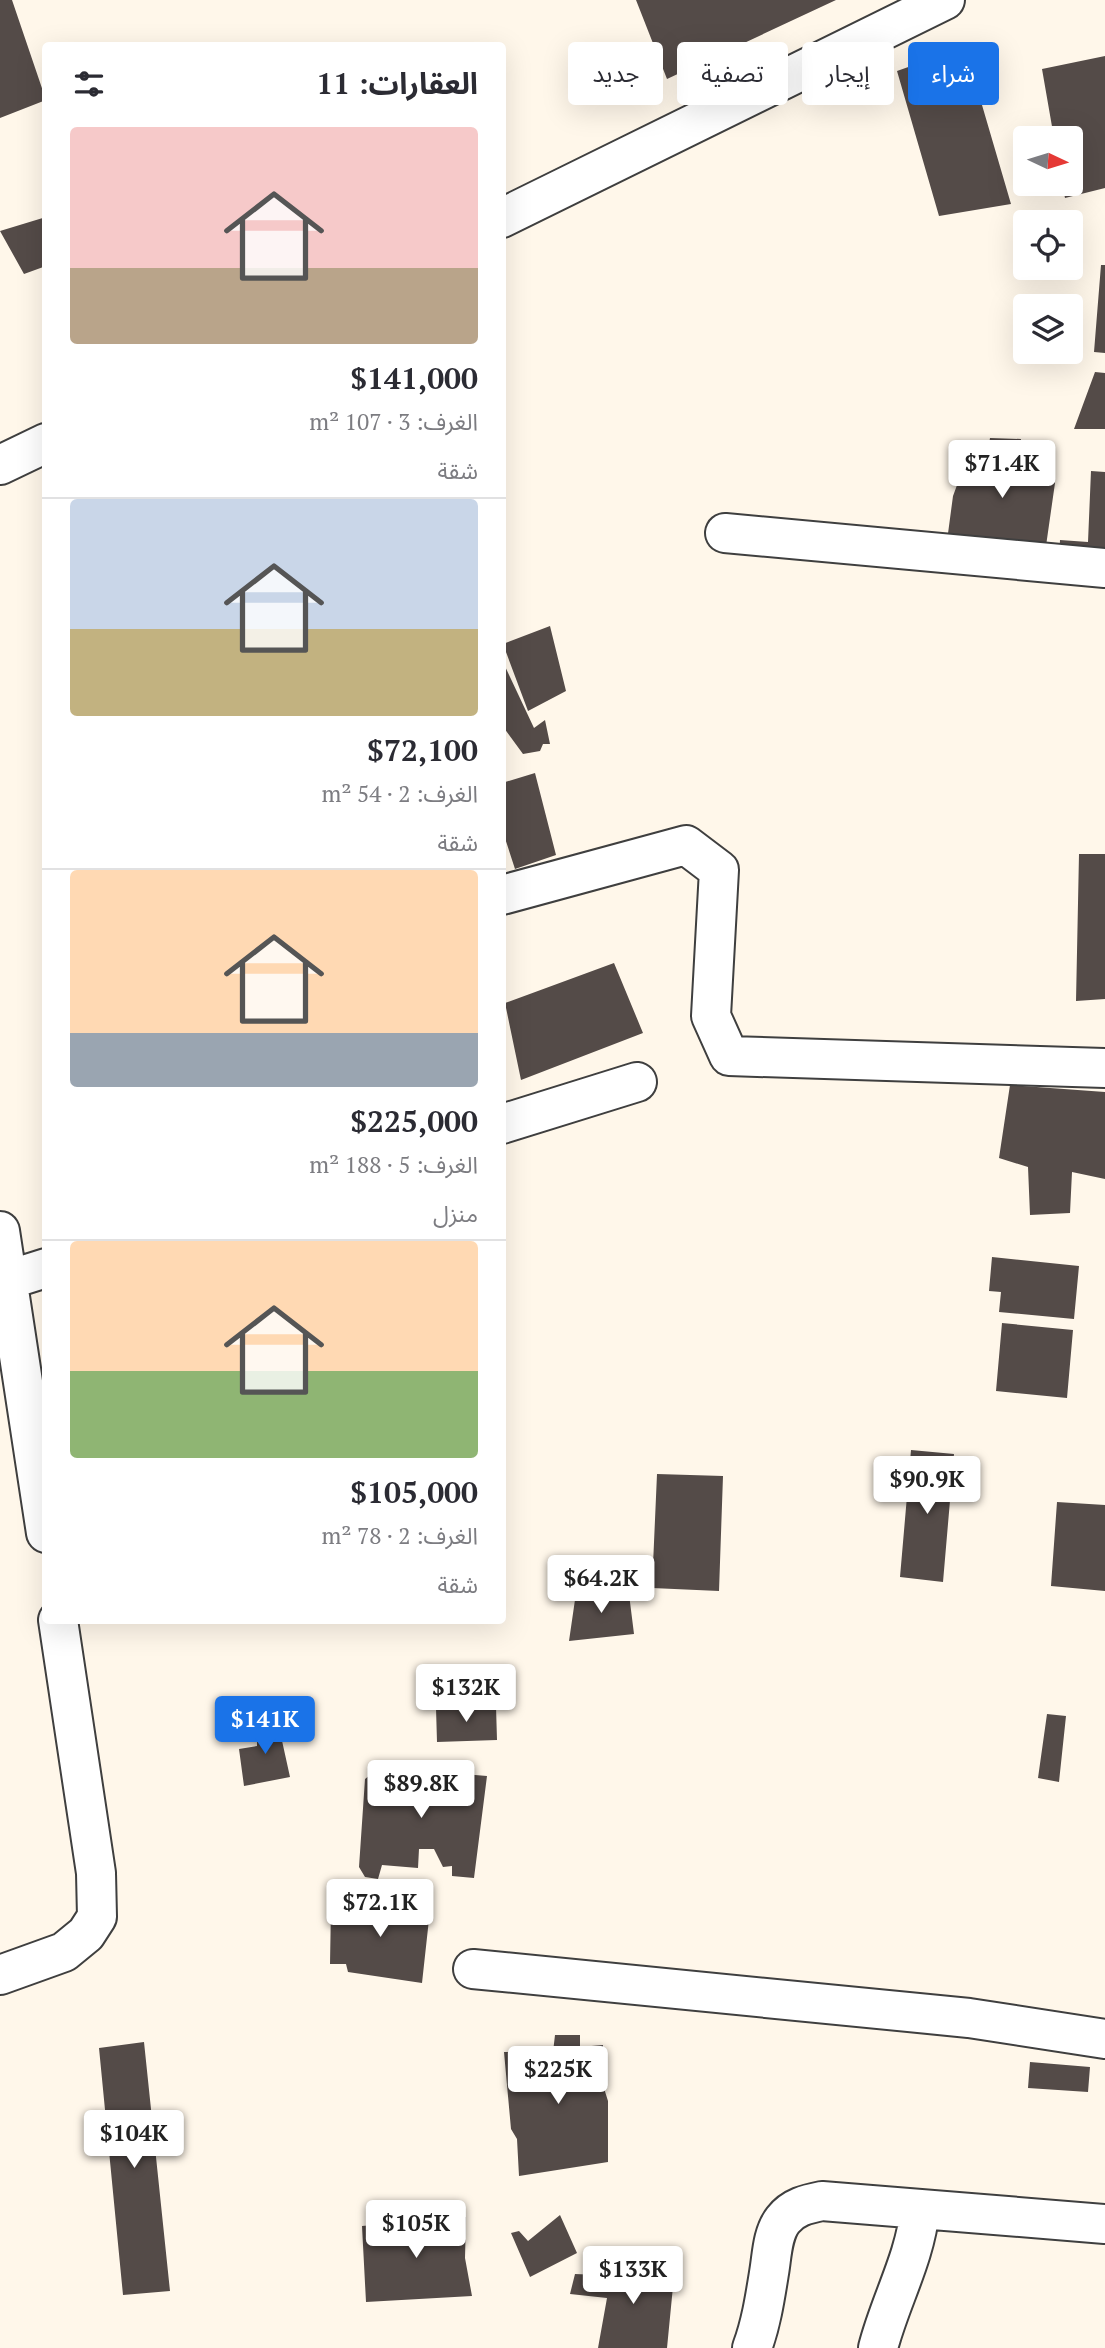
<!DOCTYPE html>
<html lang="ar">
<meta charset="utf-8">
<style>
:root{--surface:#fff;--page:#f7f7f7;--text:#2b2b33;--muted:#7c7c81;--line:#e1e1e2;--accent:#1a73e8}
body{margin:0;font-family:"PT Serif","Noto Sans Arabic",serif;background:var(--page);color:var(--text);direction:rtl;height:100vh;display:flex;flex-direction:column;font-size:26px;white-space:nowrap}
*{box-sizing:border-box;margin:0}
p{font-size:23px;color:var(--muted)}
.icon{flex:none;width:38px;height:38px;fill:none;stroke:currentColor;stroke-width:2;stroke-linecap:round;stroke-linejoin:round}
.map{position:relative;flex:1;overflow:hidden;direction:ltr}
.panel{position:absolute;left:42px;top:42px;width:464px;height:1582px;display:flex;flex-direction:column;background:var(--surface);border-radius:7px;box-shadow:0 7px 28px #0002;direction:rtl}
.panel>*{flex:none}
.top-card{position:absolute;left:527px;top:42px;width:472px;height:63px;direction:rtl;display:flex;gap:14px}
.needle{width:46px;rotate:94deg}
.fabs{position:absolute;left:1013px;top:126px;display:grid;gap:14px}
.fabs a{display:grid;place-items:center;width:70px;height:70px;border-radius:7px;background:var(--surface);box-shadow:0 7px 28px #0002;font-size:35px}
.price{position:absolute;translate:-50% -60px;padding:0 16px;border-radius:7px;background:#fff;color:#222;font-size:23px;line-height:46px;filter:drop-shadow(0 2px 4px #0008)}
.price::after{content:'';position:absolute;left:50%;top:42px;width:21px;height:16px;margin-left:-10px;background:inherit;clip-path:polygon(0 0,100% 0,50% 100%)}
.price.current{background:var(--accent);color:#fff}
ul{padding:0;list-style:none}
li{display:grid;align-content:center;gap:14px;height:371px;padding:0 28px}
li+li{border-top:2px solid var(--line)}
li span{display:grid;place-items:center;height:217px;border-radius:7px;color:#555}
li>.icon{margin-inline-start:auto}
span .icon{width:126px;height:126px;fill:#fffc;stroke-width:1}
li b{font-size:30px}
h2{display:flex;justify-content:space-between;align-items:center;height:84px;padding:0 28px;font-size:30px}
.chip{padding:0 24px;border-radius:7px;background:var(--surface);box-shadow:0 7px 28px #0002;font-size:24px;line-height:63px}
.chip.current{background:var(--accent);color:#fff}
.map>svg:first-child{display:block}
.building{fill:#544b48}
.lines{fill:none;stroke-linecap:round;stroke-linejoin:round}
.minor-casing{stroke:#3f3f3f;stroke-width:42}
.minor{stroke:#fff;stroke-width:38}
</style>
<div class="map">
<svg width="1105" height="2348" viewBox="0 0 1105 2348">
<rect width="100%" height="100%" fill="#fff7ea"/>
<path class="building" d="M 0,0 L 12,0 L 46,100 L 0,118 Z
M 636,0 L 836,0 L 667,79 Z
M 965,47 L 1011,204 L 939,216 L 897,71 Z
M 1105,56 L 1105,188 L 1065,198 L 1062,184 L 1071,184 L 1071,138 L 1054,138 L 1042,69 Z
M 46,217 L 46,266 L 24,274 L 0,231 Z
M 1101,265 L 1105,265 L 1105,353 L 1094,352 Z
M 1095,372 L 1105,373 L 1105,429 L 1074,429 Z
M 990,438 L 1021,439 L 1020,460 L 1045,470 L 1055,483 L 1046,546 L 947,541 L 953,496 L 960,477 L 968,467 L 987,455 Z
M 1091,471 L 1105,472 L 1105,560 L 1059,558 L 1060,540 L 1088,542 Z
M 550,626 L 566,691 L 528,711 L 503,644 Z
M 502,660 L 534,728 L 545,720 L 550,744 L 543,744 L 540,751 L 523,754 L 504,728 L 502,729 Z
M 535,773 L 556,855 L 515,869 L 502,829 L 502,783 Z
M 1079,854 L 1105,854 L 1105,999 L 1076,1001 Z
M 614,963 L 643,1033 L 521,1080 L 505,1003 Z
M 1010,1085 L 1105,1092 L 1105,1179 L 1072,1172 L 1070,1213 L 1030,1215 L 1028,1167 L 999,1158 Z
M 992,1257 L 1079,1266 L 1074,1319 L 999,1312 L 1001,1292 L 989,1291 Z
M 1002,1323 L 1073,1330 L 1067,1398 L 996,1391 Z
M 911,1450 L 954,1454 L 943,1582 L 900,1577 Z
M 657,1474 L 723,1476 L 719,1591 L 652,1588 Z
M 1057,1502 L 1105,1505 L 1105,1591 L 1051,1586 Z
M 577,1586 L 629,1594 L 634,1634 L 569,1641 Z
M 496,1706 L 497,1740 L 437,1742 L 436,1708 Z
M 1047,1714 L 1066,1716 L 1059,1782 L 1038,1778 Z
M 277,1718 L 290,1777 L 244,1786 L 239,1749 L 257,1746 L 257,1724 Z
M 380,1767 L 487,1776 L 474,1878 L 452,1876 L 452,1866 L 443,1867 L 434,1849 L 419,1849 L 418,1868 L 382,1865 L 378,1879 L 365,1877 L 359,1867 L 365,1779 Z
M 359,1899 L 430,1910 L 422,1983 L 348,1972 L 346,1964 L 330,1964 L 331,1906 Z
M 555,2035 L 580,2035 L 580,2047 L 603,2045 L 602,2082 L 608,2101 L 608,2162 L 519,2176 L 517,2139 L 511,2129 L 504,2052 L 553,2052 Z
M 144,2042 L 170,2291 L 123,2295 L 99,2048 Z
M 1030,2062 L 1090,2067 L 1088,2092 L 1028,2088 Z
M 560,2215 L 577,2253 L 530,2277 L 511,2233 L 519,2231 L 528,2241 Z
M 466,2217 L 465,2258 L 472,2296 L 366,2302 L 362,2226 Z
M 645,2262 L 675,2266 L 667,2348 L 598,2348 L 607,2298 L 570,2294 L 575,2274 L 624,2276 L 624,2267 L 644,2273 Z"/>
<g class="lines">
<defs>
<path id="minor" d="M 502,218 L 945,0
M 0,465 L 46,443
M 725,533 L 1105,568
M 502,895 L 686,845 L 719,870 L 711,1016 L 729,1056 L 1105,1068
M 502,1124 L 637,1082
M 0,1231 L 46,1533
M 8,1280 L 46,1268
M 473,1969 L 969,2018 L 1105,2039
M 0,1975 L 64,1952 L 86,1934 L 97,1917 L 96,1873 L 58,1620
M 752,2348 C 761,2324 765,2298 769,2273 C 772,2256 772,2234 783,2220 C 793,2207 807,2204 822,2201 L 1105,2224
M 878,2348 C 890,2301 915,2259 920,2209"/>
</defs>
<use href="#minor" class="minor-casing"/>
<use href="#minor" class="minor"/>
</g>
</svg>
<div class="fabs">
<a><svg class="needle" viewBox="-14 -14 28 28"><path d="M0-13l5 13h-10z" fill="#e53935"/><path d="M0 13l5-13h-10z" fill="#7c7c81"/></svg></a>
<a><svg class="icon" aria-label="locate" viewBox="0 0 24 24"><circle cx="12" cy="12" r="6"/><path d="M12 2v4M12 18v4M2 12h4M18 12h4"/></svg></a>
<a><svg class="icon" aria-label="layers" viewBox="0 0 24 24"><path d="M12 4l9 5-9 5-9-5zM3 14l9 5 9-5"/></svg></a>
</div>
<b class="price" style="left:1002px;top:500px">$71.4K</b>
<b class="price" style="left:927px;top:1516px">$90.9K</b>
<b class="price" style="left:601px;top:1615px">$64.2K</b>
<b class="price" style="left:466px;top:1724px">$132K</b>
<b class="price current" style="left:265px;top:1756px">$141K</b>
<b class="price" style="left:421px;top:1820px">$89.8K</b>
<b class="price" style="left:380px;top:1939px">$72.1K</b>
<b class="price" style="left:558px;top:2106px">$225K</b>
<b class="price" style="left:134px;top:2170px">$104K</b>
<b class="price" style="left:416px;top:2260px">$105K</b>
<b class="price" style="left:633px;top:2306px">$133K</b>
<div class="top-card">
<a class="chip current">شراء</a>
<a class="chip">إيجار</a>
<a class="chip">تصفية</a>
<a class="chip">جديد</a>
</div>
<section class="panel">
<h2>العقارات: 11<svg class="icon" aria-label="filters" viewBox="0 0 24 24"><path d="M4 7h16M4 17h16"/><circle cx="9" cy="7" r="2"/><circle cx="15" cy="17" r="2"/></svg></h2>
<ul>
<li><span style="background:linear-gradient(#f6c9c9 65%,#b9a48a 0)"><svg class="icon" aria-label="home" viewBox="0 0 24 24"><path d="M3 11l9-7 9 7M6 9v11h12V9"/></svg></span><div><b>$141,000</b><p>الغرف: 3 · 107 m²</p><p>شقة</p></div></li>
<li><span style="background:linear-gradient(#c9d6e8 60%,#c2b280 0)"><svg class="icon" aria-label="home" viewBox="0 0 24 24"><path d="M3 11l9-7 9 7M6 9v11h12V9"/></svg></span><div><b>$72,100</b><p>الغرف: 2 · 54 m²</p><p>شقة</p></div></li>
<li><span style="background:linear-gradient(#ffd9b3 75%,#9aa5b1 0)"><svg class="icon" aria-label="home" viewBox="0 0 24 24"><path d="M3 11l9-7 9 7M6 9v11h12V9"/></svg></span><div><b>$225,000</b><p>الغرف: 5 · 188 m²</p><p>منزل</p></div></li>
<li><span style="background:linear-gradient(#ffd9b3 60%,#8fb573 0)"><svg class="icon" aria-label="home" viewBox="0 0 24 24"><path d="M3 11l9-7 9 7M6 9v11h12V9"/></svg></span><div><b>$105,000</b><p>الغرف: 2 · 78 m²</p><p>شقة</p></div></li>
</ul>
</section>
</div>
